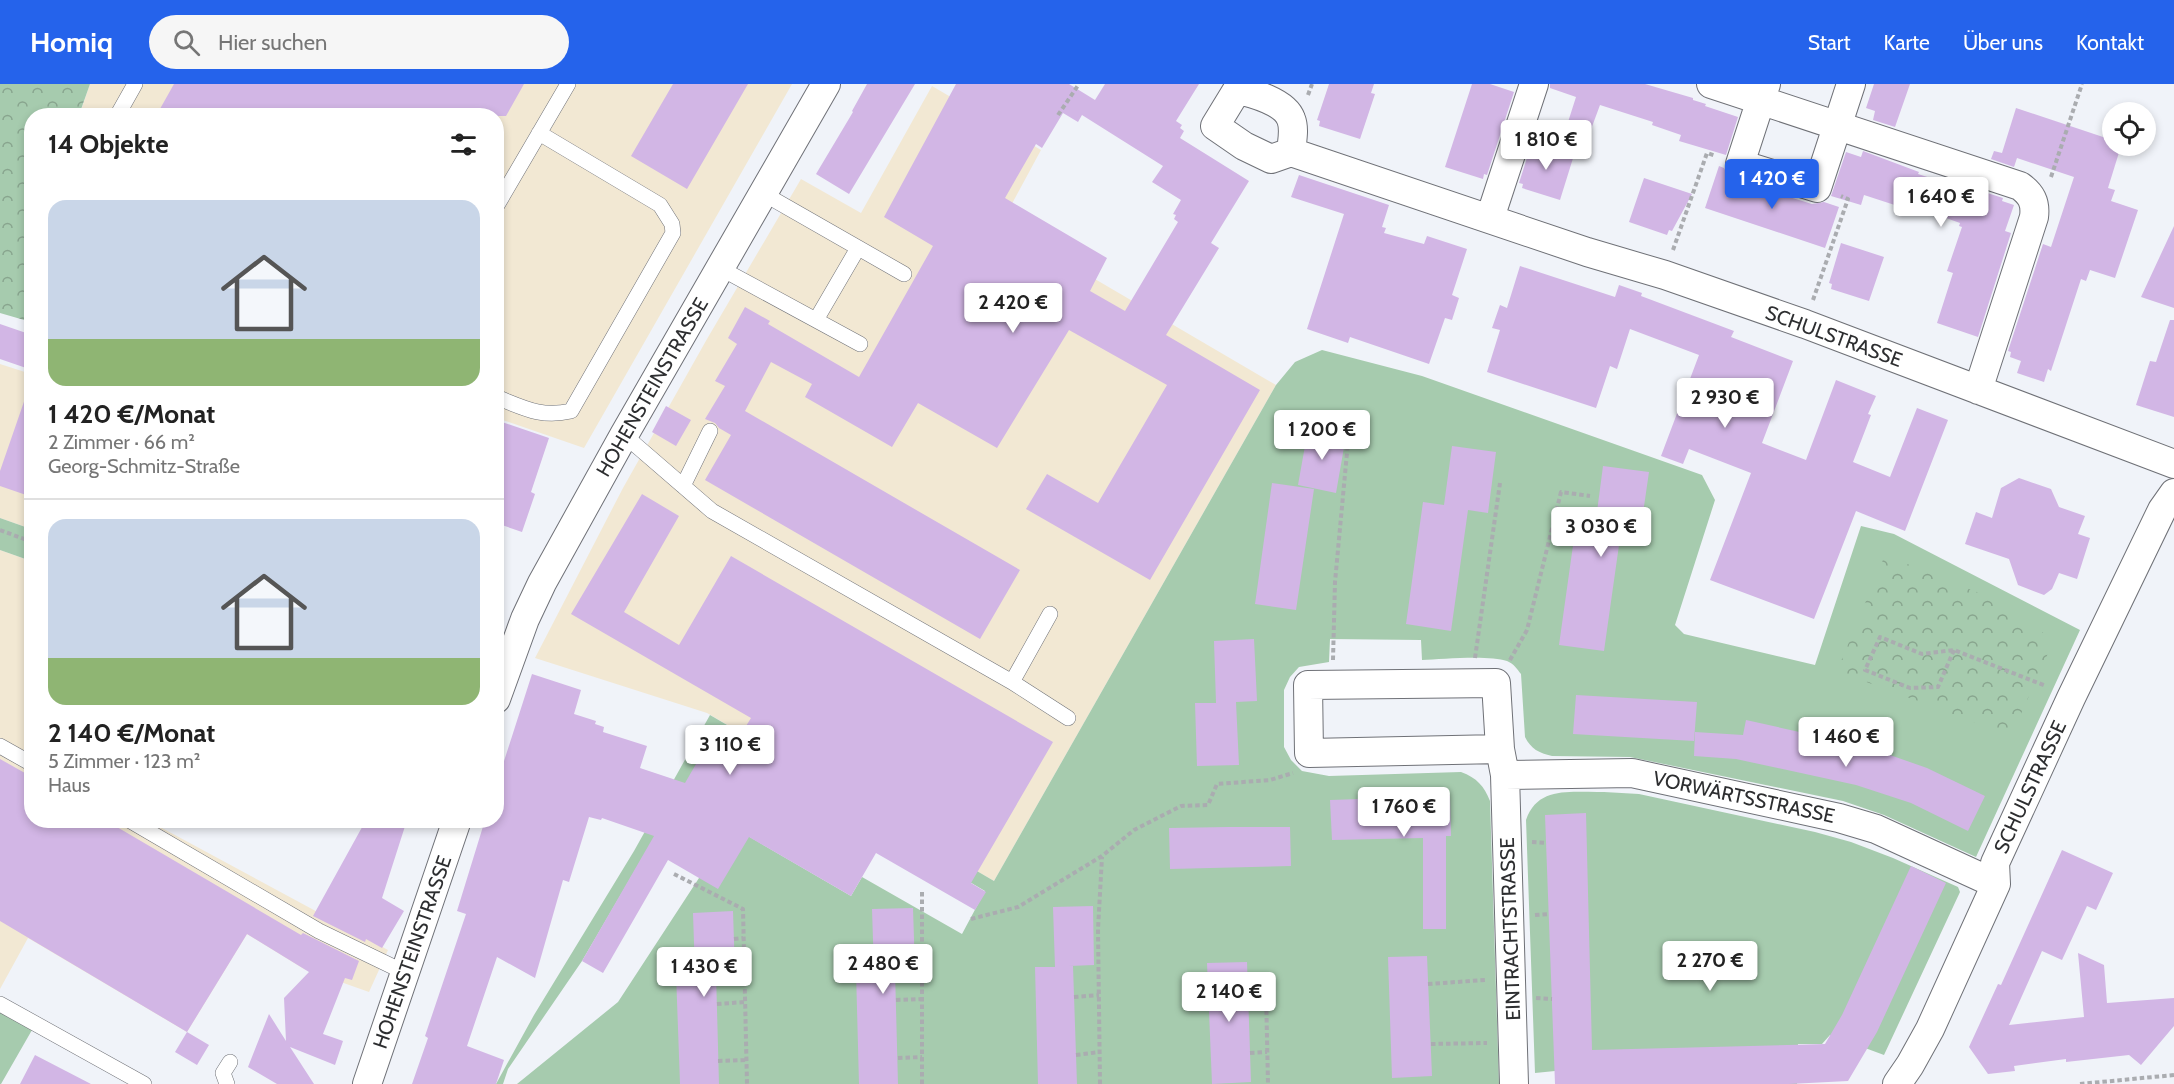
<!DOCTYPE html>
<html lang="de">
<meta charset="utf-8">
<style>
:root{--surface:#fff;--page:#f6f6f6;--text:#222;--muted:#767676;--line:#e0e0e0;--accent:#2563eb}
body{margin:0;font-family:Cabin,sans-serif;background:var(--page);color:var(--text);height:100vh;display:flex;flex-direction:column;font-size:22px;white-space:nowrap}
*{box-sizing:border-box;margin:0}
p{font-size:20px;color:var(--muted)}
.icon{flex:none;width:33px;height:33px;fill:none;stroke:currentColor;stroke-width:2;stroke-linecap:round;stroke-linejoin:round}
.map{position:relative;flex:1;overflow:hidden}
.side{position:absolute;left:24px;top:24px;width:480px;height:720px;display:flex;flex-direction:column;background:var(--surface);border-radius:24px;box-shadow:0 3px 9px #0003}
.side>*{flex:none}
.fabs{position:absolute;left:2102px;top:18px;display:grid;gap:12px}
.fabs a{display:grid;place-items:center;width:54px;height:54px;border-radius:50%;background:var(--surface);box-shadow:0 3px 9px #0003;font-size:30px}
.price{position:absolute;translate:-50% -51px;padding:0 14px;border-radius:6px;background:#fff;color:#222;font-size:20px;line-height:39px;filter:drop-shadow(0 2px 3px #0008)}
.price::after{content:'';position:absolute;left:50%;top:36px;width:18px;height:14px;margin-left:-9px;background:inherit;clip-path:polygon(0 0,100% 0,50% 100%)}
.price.current{background:var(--accent);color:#fff}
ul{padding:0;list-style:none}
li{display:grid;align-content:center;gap:12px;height:318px;padding:0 24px}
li+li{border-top:2px solid var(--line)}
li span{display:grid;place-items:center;height:186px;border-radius:18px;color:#555}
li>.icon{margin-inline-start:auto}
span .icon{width:108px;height:108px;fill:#fffc;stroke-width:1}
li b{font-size:26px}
h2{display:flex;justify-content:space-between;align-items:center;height:72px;padding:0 24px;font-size:26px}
header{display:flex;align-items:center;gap:36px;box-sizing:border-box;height:84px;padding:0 30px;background:var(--accent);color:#fff}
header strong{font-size:28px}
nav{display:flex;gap:33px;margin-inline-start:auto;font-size:21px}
.search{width:420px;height:54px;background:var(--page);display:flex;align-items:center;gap:15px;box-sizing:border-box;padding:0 21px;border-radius:33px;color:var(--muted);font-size:22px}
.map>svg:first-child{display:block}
.industrial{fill:#f2e8d3}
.grass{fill:#a6cbae}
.forest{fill:url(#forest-crowns)}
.building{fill:#d2b6e5;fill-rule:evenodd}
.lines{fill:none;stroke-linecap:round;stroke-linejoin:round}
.lane-casing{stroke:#6f7177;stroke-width:16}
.street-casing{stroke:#6f7177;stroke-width:30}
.path{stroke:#aaacb0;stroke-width:4;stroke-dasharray:4.5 3;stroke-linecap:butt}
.lane{stroke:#fff;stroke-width:15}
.street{stroke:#fff;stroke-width:28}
.labels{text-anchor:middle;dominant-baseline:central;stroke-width:4.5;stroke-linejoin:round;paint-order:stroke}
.street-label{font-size:20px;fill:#2d2e30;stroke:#fff}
</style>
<header>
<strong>Homiq</strong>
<div class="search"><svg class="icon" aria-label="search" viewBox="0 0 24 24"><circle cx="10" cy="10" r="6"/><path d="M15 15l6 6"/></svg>Hier suchen</div>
<nav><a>Start</a><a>Karte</a><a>Über uns</a><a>Kontakt</a></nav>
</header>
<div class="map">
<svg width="2174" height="1000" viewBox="0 0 2174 1000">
<defs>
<pattern id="forest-crowns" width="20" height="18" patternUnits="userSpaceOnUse" patternTransform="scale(1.5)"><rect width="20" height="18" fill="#a6cbae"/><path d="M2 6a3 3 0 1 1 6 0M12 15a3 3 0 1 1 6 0" fill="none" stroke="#88a58e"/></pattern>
</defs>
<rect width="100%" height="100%" fill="#f0f3f9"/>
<path class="industrial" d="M 90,0 L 792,0 L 584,364 L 497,334 L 496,32 L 79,32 Z
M 932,2 L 1041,66 L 1001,140 L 1276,301 L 994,797 L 707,629 L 535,574 L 623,404 L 707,255 L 801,95 L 861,129 Z
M 0,280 L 31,290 L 31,445 L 0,434 Z
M 0,466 L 31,477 L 32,736 L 149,737 L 388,866 L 369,908 L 304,885 L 247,850 L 187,948 L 28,854 L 0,905 Z"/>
<path class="grass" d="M 1322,266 L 1422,292 L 1702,391 L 1715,416 L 1675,541 L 1684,550 L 1815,581 L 1861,442 L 1894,450 L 2080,546 L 1976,773 L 1884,731 L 1843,717 L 1630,673 L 1552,672 C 1539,669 1531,665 1525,653 L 1521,590 C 1517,585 1514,580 1507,577 C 1490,571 1442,575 1422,576 L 1421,556 L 1330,555 L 1329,578 L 1299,583 L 1290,593 L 1284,606 L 1284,663 L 1291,676 L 1302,687 L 1329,692 L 1461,688 C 1477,694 1484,702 1490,717 L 1499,1000 L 517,1000 L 618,918 L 699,794 L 748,752 L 851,812 L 862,793 L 962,850 L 985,807 L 735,660 L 717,646 L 582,877 L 508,985 L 503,1000 L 496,1000 L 534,931 L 634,767 L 710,631 L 994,797 L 1276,301 L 1295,278 Z
M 0,434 L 31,445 L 31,477 L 0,466 Z
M 1604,708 L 1639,710 L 1815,748 L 1851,758 L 1893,774 L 1958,803 L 1960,808 L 1884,971 L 1830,951 L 1822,960 L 1798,960 L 1797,1000 L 1555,1000 L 1555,987 L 1535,989 L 1526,736 C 1538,701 1573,709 1604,708 Z
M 0,928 L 32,946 L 1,1000 L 0,1000 Z"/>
<path class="forest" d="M 0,0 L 90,0 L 79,31 L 32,32 L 31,238 L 0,229 Z
M 1885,471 L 1989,513 L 2054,556 L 2011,652 L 1837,587 Z"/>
<path class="building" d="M 174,0 L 524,0 L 506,32 L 156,32 Z
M 673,0 L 748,0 L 687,105 L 631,72 Z
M 867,0 L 915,0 L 849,110 L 816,90 L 853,28 L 852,27 Z
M 956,0 L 1069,0 L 1095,16 L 1105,0 L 1199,0 L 1176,37 L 1182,41 L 1180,44 L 1184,47 L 1180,54 L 1249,97 L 1211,159 L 1219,164 L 1166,251 L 1260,306 L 1150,496 L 1026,425 L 1047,390 L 1098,419 L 1167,301 L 1069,246 L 997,364 L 918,319 L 892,363 L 805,313 L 812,300 L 771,278 L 745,327 L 1020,486 L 980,555 L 705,396 L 731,351 L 719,344 L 715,339 L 705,335 L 725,302 L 715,297 L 737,260 L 728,254 L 745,223 L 770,237 L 768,240 L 859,293 L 933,162 L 884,133 ZM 1063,29 L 1078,38 L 1082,31 L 1163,82 L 1152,98 L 1181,116 L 1173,130 L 1176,131 L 1174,135 L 1178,138 L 1125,227 L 1090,207 L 1107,174 L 1005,114 L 1036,60 L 1042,64 Z
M 1329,0 L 1374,0 L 1371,9 L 1375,10 L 1360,55 L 1319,42 L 1320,37 L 1317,36 Z
M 1472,0 L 1490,0 L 1514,8 L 1487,91 L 1484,90 L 1483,95 L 1445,83 Z
M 1550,0 L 1645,0 L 1693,14 L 1693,16 L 1706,20 L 1705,22 L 1738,33 L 1726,71 L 1679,57 L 1681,51 L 1652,41 L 1653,38 L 1600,21 L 1583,67 L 1561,60 L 1576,13 L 1550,4 Z
M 1874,0 L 1910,0 L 1895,43 L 1873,36 L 1875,27 L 1866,24 Z
M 2016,24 L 2112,56 L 2112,62 L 2121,62 L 2108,104 L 2115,106 L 2111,117 L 2138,126 L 2115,194 L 2090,186 L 2086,197 L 2081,195 L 2051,287 L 2048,285 L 2044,298 L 2017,289 L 2021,277 L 2010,273 L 2011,268 L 2008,267 L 2043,160 L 2051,163 L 2074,93 L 2017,74 L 2014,83 L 1991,75 L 1994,67 L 2002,69 Z
M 1532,58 L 1574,71 L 1560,116 L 1522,104 L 1523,100 L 1519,99 Z
M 1863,67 L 1919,88 L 1918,90 L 1971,107 L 1972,105 L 1981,107 L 2003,114 L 2002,117 L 2014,121 L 2005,147 L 2011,149 L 1978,253 L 1937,239 L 1953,189 L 1947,187 L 1962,143 L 1959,142 L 1960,139 L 1935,130 L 1908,122 L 1907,125 L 1864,111 L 1861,121 L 1831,112 L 1846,68 L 1861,73 Z
M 1719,82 L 1724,84 L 1728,92 L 1735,96 L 1812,120 L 1824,118 L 1839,123 L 1825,164 L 1705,124 Z
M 1299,91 L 1389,121 L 1382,143 L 1386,144 L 1384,149 L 1424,160 L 1427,152 L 1467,165 L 1452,211 L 1459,214 L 1452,236 L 1445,234 L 1429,280 L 1350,253 L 1348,259 L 1307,245 L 1344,130 L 1291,113 Z
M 1644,94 L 1692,110 L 1672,147 L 1669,146 L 1667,151 L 1629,138 Z
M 2174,142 L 2174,224 L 2141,213 Z
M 1841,159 L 1884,173 L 1869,217 L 1831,205 L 1832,200 L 1829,199 Z
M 1520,182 L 1615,213 L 1619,201 L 1642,209 L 1641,212 L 1734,247 L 1731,253 L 1793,277 L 1762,359 L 1806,376 L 1836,296 L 1876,312 L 1868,330 L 1871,331 L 1853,378 L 1890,393 L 1917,324 L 1948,336 L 1905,447 L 1856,427 L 1814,535 L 1710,496 L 1751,389 L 1689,365 L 1683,380 L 1661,372 L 1699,271 L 1630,245 L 1617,285 L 1610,282 L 1596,324 L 1487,288 L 1500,246 L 1492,244 L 1500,221 L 1507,224 Z
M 2170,236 L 2174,236 L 2174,333 L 2136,321 L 2150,277 L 2156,278 Z
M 0,240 L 32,251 L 32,286 L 0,275 Z
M 28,306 L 32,306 L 32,413 L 0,402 L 0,387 Z
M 666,322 L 691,336 L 676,362 L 652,348 Z
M 496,336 L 549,354 L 531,408 L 535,410 L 522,448 L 496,439 Z
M 1308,345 L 1346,352 L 1336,409 L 1298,401 Z
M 1452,362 L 1496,368 L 1488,429 L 1468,426 L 1451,547 L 1406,540 L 1423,418 L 1444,421 Z
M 1603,382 L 1649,388 L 1640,450 L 1621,447 L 1604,567 L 1559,561 L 1576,440 L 1595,443 Z
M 2019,394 L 2051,405 L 2059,423 L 2085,432 L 2078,450 L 2090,454 L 2077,495 L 2059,489 L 2052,505 L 2044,511 L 2018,501 L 2009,475 L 1965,460 L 1976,428 L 1992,434 L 2001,404 Z
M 1272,399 L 1314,405 L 1296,526 L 1255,520 Z
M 642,410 L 679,432 L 624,528 L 679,561 L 731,472 L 1053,658 L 971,799 L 986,808 L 975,826 L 876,769 L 851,812 L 749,753 L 718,805 L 668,776 L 603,889 L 582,877 L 654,752 L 602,734 L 601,736 L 589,733 L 569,798 L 563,796 L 535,894 L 497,873 L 467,962 L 504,976 L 496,1000 L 412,1000 L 428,954 L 425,952 L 466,830 L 457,827 L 485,736 L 496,736 L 496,702 L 532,590 L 581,606 L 574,630 L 596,637 L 595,640 L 604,643 L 603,648 L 647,662 L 640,684 L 685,699 L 703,668 L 723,679 L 751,634 L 571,530 Z
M 1254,555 L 1257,617 L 1236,618 L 1239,681 L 1197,682 L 1195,619 L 1216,619 L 1214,557 Z
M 1576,611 L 1697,618 L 1694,657 L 1573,650 Z
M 1746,636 L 1867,663 L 1927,684 L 1985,712 L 1968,747 L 1911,719 L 1856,701 L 1736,675 L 1694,672 L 1695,648 L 1743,651 Z
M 0,675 L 32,693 L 32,736 L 105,736 L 301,851 L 303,849 L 359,877 L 352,896 L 345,894 L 323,950 L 343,957 L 335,981 L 290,963 L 314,1000 L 277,1000 L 248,983 L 269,930 L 286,957 L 284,914 L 309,888 L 247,850 L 187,948 L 0,837 Z
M 1450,712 L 1451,752 L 1446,752 L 1446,845 L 1423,845 L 1423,754 L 1332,756 L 1330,716 Z
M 1586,729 L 1592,966 L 1825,960 L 1842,931 L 1911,782 L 1946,799 L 1877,948 L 1848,997 L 1789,1000 L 1555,1000 L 1545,731 Z
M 366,736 L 407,736 L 382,814 L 404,827 L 382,864 L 366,855 L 365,858 L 313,832 Z
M 1228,743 L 1290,743 L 1291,782 L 1170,785 L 1169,744 Z
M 2062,766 L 2113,789 L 2096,826 L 2087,822 L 2062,876 L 2042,867 L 2009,941 L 2084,933 L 2078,869 L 2104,881 L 2107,919 L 2174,914 L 2174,942 L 2141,981 L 2129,971 L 2066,978 L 2066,975 L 2014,982 L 2015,987 L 1988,990 L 1969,963 L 1998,900 L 2001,901 Z
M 1093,822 L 1094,881 L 1069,882 L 1073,882 L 1077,1000 L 1038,1000 L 1035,883 L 1055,883 L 1053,823 Z
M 913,824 L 915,886 L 895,886 L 898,1000 L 859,1000 L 856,887 L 874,887 L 872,825 Z
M 733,827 L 735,888 L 716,888 L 719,1000 L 680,1000 L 676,889 L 695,889 L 693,829 Z
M 1427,872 L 1432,992 L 1392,994 L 1388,873 Z
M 1247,878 L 1251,998 L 1212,1000 L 1207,879 Z
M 187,948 L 209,961 L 197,981 L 175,968 Z
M 35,971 L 91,1000 L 20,1000 Z"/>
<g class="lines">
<defs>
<path id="lane" d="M 117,32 L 135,0
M 764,110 L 904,190
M 496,123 L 568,0
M 720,184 L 860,260
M 816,236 L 858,164
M 496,313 C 524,324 541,334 571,327 L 673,149 L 672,140 L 660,121 L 539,49
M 624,351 L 712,427 L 1012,598 L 1068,634
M 683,402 L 710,347
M 1012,598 L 1050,530
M 0,662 L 32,680
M 129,736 L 319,847 L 406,889
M 0,920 L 144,1000
M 227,1000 L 223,989 L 230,978"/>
<path id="street" d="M 1711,0 L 2020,102 C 2031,110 2036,118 2034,133 L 1978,306
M 1766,0 L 1740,80 L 1817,104 L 1851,0
M 1291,68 L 1271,75 L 1244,62 L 1215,42 L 1237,6 C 1253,9 1285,18 1291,35 C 1295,45 1292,57 1291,68 L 1587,168 L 1665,191 L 1805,240 L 2174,380
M 1490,134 L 1534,0
M 496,615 L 525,535 L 542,499 L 624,351 L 826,0
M 1500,665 L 1309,669 L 1308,601 L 1496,599 L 1500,665 L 1505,691 L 1514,1000
M 1505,691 L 1632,689 L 1839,734 L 1876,745 L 1996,800
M 367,1000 L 457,736
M 1897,1000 L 1910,981 L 1930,945 L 1996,800 L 1995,779 L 2071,614 L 2162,426 L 2174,409"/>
</defs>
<use href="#lane" class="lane-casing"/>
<use href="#street" class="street-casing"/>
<path class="path" d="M 1308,11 L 1312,0
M 1058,31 L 1079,0
M 2051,93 L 2082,0
M 1673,166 L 1707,69 L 1716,72
M 1813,216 L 1848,115 L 1841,112
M 0,446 L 32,458
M 1954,566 L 1938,603 L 1910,604 L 1865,586 L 1880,553 L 1922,570 L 1954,566 L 2046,602
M 1475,574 L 1500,399
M 1333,576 L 1335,498 L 1348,358
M 1510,576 L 1527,546 L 1561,408 L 1590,412
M 1532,758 L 1547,759
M 674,790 L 743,825 L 747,1000
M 1535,831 L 1549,830
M 971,835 L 1018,823 L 1102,772 L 1134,746 L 1181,722 L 1208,721 L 1217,700 L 1270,696 L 1293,689
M 734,855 L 743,854
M 1428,900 L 1485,896
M 1248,908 L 1266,907 L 1268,1000
M 1074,913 L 1099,911
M 1536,914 L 1552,915
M 896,916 L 922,915
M 717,920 L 745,918
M 1431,960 L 1487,959
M 1250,969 L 1267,968
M 1076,971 L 1100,968
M 898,974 L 922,973
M 718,977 L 747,976
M 922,1000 L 922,807
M 1100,1000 L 1098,845 L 1102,773
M 2080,1000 L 2174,991"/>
<use href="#lane" class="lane"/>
<use href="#street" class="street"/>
</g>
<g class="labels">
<g class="street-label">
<text transform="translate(1834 252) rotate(20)">SCHULSTRASSE</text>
<text transform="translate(652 303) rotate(-60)">HOHENSTEINSTRASSE</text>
<text transform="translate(2030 703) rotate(-65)">SCHULSTRASSE</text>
<text transform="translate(1744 713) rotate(12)">VORWÄRTSSTRASSE</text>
<text transform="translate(1510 845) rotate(-92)">EINTRACHTSTRASSE</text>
<text transform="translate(412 868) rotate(-71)">HOHENSTEINSTRASSE</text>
</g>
</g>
</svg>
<div class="fabs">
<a><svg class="icon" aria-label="locate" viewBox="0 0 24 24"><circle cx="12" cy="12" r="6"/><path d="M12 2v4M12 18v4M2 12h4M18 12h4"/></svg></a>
</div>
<b class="price" style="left:1546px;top:87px">1 810 €</b>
<b class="price current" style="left:1772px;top:126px">1 420 €</b>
<b class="price" style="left:1941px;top:144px">1 640 €</b>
<b class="price" style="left:1013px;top:250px">2 420 €</b>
<b class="price" style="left:1725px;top:345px">2 930 €</b>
<b class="price" style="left:1322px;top:377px">1 200 €</b>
<b class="price" style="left:1601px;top:474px">3 030 €</b>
<b class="price" style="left:1846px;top:684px">1 460 €</b>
<b class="price" style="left:730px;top:692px">3 110 €</b>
<b class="price" style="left:1404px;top:754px">1 760 €</b>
<b class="price" style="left:1710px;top:908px">2 270 €</b>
<b class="price" style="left:883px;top:911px">2 480 €</b>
<b class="price" style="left:704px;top:914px">1 430 €</b>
<b class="price" style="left:1229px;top:939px">2 140 €</b>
<section class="side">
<h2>14 Objekte<svg class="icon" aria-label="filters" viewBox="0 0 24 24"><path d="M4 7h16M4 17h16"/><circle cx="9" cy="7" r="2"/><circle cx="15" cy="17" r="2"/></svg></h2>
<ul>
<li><span style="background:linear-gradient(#c9d6e8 75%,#8fb573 0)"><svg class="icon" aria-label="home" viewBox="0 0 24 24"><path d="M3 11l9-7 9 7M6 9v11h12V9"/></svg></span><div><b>1 420 €/Monat</b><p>2 Zimmer · 66 m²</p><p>Georg-Schmitz-Straße</p></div></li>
<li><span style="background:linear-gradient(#c9d6e8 75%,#8fb573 0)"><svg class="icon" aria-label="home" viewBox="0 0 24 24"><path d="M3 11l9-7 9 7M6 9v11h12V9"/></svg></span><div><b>2 140 €/Monat</b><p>5 Zimmer · 123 m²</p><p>Haus</p></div></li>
</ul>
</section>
</div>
